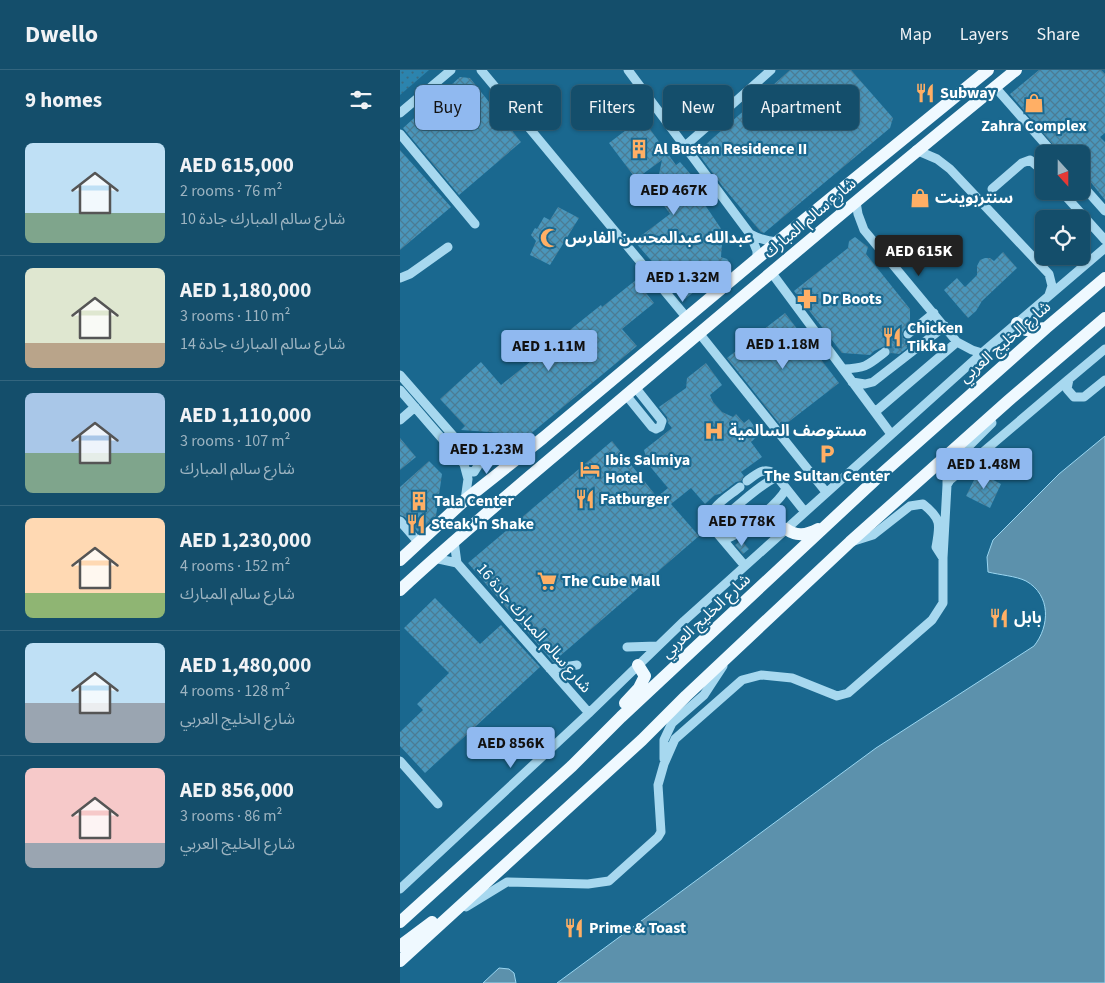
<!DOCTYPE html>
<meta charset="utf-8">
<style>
:root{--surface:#144e6b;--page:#215873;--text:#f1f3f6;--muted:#9db4c1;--line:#33657e;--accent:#90b9f0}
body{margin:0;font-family:"Source Sans 3","Noto Sans Arabic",sans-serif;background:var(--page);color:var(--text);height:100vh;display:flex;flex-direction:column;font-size:19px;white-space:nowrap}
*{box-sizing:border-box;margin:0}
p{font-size:16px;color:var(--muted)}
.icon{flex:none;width:28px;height:28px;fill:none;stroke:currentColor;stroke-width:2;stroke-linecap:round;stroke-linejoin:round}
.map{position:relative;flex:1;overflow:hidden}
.side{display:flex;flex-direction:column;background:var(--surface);width:400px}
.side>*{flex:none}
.guide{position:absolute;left:15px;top:15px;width:475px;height:45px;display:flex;gap:10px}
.needle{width:32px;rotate:159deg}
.tools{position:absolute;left:635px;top:75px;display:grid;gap:10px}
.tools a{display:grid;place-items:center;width:55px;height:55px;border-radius:8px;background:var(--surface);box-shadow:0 1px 4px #0004,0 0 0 1px var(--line);font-size:25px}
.price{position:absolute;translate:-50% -42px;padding:0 11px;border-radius:5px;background:var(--accent);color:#111;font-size:16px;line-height:32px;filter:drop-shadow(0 1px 2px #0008)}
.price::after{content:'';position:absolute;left:50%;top:30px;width:15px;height:11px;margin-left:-8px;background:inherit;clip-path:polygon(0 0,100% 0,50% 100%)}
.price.selected{background:#222;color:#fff}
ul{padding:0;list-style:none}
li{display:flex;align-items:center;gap:15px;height:125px;padding:0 25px}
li+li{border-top:1px solid var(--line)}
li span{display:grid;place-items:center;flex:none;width:140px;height:100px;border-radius:8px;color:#555}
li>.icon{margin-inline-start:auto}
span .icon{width:60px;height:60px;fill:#fffc;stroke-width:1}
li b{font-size:21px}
h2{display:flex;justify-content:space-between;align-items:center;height:60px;padding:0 25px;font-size:21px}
.chip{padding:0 18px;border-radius:8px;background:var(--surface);box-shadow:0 1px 4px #0004,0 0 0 1px var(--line);font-size:18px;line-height:45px}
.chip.selected{background:var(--accent);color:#111}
header{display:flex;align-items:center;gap:30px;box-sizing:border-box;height:70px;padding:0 25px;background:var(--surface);border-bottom:1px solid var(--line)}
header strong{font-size:24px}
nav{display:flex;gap:28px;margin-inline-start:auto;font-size:18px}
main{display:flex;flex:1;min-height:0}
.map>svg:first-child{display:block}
.park{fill:url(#park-dots)}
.water{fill:#5c91ac;stroke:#9ad6f1}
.building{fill:url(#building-cross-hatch)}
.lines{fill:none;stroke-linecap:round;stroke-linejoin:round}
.minor-tunnel{stroke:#3c7fa0;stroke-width:9;stroke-dasharray:9 4.5;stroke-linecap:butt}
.minor{stroke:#a7d8ef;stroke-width:9}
.major{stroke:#eff9ff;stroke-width:12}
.labels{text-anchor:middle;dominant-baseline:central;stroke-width:4.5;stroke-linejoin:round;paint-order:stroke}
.poi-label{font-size:16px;font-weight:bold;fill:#fff;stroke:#1a688f;text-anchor:start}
.street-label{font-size:16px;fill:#fff;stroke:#1a688f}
</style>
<header>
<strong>Dwello</strong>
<nav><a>Map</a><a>Layers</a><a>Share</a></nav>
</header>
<main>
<section class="side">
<h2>9 homes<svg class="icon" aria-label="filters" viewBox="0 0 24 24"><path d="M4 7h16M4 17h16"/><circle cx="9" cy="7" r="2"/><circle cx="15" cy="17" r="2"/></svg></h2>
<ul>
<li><span style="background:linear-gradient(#bfe0f5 70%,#7fa58c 0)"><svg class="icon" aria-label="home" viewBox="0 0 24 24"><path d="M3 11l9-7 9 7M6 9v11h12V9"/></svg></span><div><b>AED 615,000</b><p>2 rooms · 76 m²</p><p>شارع سالم المبارك جادة 10</p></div></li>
<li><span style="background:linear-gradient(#dfe7d0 75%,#b9a48a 0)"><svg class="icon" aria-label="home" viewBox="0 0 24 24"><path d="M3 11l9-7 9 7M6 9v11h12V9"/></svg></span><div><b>AED 1,180,000</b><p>3 rooms · 110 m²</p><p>شارع سالم المبارك جادة 14</p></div></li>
<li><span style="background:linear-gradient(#a9c7e8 60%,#7fa58c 0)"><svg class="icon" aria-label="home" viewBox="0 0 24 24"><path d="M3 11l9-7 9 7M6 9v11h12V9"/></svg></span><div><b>AED 1,110,000</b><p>3 rooms · 107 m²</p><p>شارع سالم المبارك</p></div></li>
<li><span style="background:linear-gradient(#ffd9b3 75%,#8fb573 0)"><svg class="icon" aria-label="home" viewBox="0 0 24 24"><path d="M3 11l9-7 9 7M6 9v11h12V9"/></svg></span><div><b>AED 1,230,000</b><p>4 rooms · 152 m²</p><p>شارع سالم المبارك</p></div></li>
<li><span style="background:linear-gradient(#bfe0f5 60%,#9aa5b1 0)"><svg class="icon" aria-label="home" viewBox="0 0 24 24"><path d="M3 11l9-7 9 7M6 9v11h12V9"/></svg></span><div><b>AED 1,480,000</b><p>4 rooms · 128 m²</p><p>شارع الخليج العربي</p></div></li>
<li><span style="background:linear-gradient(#f6c9c9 75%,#9aa5b1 0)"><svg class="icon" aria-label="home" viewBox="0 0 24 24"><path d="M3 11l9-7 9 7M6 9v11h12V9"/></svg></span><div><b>AED 856,000</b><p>3 rooms · 86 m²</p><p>شارع الخليج العربي</p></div></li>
</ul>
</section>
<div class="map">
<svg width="705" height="913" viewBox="0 0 705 913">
<defs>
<pattern id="park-dots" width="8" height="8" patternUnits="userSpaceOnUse" patternTransform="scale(1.25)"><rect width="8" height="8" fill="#2c84ae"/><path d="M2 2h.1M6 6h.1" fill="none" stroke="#3a6b82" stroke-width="1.8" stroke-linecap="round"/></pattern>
<pattern id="building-cross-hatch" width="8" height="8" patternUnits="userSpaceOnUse" patternTransform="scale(1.25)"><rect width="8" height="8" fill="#4a96bb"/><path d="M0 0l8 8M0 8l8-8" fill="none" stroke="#4b7c94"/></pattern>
</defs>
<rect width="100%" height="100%" fill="#1a688f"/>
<path class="park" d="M 0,0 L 29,0 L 0,25 Z"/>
<path class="water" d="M 705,366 L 705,913 L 157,913 L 476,678 L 634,576 C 650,556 651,525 626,511 C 616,506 600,505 588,502 L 587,487 L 593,470 L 659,404 Z
M 99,898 L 109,899 L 114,903 L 116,913 L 83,913 Z"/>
<path class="building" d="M 390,0 L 451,0 L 493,48 L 490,58 L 364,163 L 361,162 L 323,117 L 297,82 Z
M 639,0 L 701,0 L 705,4 L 705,63 L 700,67 L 705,72 L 705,130 L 681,100 L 681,84 L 661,84 L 610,24 Z
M 60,7 L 70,8 L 121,72 L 59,125 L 3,58 Z
M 242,48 L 276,95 L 280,92 L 294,108 L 288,112 L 281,109 L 275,127 L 281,136 L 297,123 L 330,172 L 322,174 L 321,187 L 327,189 L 330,193 L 285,229 L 234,171 L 270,144 L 255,123 L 262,90 L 236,109 L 209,73 Z
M 0,80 L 51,137 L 0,180 Z
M 158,137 L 179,148 L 150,195 L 130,185 L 136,171 L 131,165 L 135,158 L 137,159 L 144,147 L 150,150 Z
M 455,167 L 468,177 L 466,184 L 510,239 L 510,255 L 504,259 L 502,264 L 503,268 L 507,270 L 507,278 L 499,284 L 491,283 L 490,278 L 485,276 L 474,281 L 470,285 L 442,283 L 394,221 L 448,178 L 449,171 Z
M 603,182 L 617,198 L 582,231 L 576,241 L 568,248 L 544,220 L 557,208 L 565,217 L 577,205 L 577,196 L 580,190 L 585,188 L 590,188 L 594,191 Z
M 236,210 L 254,233 L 222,259 L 237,276 L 129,365 L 61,360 L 65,356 L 40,329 L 81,292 L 101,315 L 201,235 L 202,237 Z
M 385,243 L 439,313 L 382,357 L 327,288 Z
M 306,293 L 322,315 L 310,325 L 313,332 L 322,342 L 333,347 L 336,344 L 344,353 L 349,349 L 360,364 L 351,372 L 362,387 L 341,402 L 344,406 L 341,411 L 336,412 L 320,424 L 315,425 L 305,434 L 291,418 L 271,434 L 299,466 L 153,592 L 68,493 L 212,371 L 257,427 L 268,418 L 248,394 L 244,380 L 272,358 L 268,353 L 267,347 L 259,337 L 286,318 L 287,308 Z
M 0,368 L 16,387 L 0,400 Z
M 29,391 L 42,404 L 36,446 L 18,462 L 5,447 L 0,445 L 0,417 Z
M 578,402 L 601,414 L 590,438 L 566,426 Z
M 341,470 L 349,479 L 343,484 L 335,475 Z
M 35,528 L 80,574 L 101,555 L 140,597 L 25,703 L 0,676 L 0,662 L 23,640 L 17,634 L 49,603 L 4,558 Z"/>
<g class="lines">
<path class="minor-tunnel" d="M 485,282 L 508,264"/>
<path class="minor" d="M 81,0 L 287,248
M 228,0 L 350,164 L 357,181 L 357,190
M 595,17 L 654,84
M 0,43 L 51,0
M 0,64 L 75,154
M 285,76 L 371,0
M 516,80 L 537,89 L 550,99 L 649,204 L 652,216 L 649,225
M 681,114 L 705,141
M 592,119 L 622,93 L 630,90 L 644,102
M 661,121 L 705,170
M 456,132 L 458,144 L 464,160 L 557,272 L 572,280 L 582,283
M 350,164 C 359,169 367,171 377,172
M 371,202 L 491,364
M 0,208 L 10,204 L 48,177
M 299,263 L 426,422
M 508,264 L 534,243
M 705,279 L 669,309 L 667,319 L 674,327 L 684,327 L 705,310
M 443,299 C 466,298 467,296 485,282
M 0,305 L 70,385 C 92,396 100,389 122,382
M 452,312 L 465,314 L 473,312 L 545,256
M 0,320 L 64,394 L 68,409 L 65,430
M 226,325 L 252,357 L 256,359 L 260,357 L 262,351 L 235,317
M 475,342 L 557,272
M 0,350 L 15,337
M 67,401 L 74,402 L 79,394 L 76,388
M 347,411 C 356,404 363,397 374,403 L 405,442
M 547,415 L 547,403 L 551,394 L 592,353
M 340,417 C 328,427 304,439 312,457 L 345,496
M 0,451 L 19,473
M 314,460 C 320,448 364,412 377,407
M 323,470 C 340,465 378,434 386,419
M 54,471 L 57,493 L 189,643
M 454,471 L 473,465 L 510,436 L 523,434 C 542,449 540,455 536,477 L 543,488
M 34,488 L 57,493
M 227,577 L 257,576
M 150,599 L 177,595
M 264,689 L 264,670 L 272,653 L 304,625 L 323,596
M 0,691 L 38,734
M 0,819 L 189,643 L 284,551 L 582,283 L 705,178
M 66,837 L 107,812 L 188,814 L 209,811 L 258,767 L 261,762 L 258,715 L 264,694 L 275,669 L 342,610 L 361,605 L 392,608 L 437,626 L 448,623 L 532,550 L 543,533 L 543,488 L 547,415 L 550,410 L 669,309"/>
<path class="major" d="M 617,253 L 626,260 L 646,258
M 386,459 C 397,467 406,465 418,459
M 0,490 L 65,430 L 143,368 L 377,172 L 588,0
M 0,520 C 70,455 145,394 218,332 C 350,220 482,109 616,0
M 225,633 L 239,618 L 245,606 L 238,595
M 0,852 L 172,696 L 221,647 L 476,409 L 646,258 L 705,208
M 0,876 L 32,852
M 0,891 L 242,670 L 286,626 L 450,472 L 608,331 L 705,248"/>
</g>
<defs>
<symbol id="restaurant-bare" viewBox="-9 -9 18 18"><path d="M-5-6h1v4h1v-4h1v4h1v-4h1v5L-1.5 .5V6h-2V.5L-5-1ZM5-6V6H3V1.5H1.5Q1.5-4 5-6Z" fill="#ffaf65" stroke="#1a688f" stroke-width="2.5" paint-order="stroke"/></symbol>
<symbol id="shop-bare" viewBox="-9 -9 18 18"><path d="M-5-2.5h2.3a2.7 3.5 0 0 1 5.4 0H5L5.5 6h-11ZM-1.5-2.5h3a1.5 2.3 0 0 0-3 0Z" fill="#ffaf65" stroke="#1a688f" stroke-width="2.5" paint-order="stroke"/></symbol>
<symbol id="building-bare" viewBox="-9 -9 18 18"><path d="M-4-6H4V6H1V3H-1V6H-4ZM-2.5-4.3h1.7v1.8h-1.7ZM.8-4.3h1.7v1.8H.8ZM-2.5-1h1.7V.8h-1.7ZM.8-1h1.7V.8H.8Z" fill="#ffaf65" stroke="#1a688f" stroke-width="2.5" paint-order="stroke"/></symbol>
<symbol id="mosque-bare" viewBox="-9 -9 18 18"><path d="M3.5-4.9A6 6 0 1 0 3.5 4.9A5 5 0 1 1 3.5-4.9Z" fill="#ffaf65" stroke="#1a688f" stroke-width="2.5" paint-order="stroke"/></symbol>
<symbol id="pharmacy-bare" viewBox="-9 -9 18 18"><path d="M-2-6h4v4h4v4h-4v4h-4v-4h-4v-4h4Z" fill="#ffaf65" stroke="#1a688f" stroke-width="2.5" paint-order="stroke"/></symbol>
<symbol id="hospital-bare" viewBox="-9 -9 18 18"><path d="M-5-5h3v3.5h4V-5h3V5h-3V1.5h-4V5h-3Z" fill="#ffaf65" stroke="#1a688f" stroke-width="2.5" paint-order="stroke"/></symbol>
<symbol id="parking-bare" viewBox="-9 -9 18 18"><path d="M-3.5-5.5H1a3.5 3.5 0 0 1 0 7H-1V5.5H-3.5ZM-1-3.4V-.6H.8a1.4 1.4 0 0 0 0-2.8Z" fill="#ffaf65" stroke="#1a688f" stroke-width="2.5" paint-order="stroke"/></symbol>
<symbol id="hotel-bare" viewBox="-9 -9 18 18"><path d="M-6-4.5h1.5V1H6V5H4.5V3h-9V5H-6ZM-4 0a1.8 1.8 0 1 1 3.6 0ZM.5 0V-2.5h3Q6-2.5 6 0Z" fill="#ffaf65" stroke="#1a688f" stroke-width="2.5" paint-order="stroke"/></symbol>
<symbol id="supermarket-bare" viewBox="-9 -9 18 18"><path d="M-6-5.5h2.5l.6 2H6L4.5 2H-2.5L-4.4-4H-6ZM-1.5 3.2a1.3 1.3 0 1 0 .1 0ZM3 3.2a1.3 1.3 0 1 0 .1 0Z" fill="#ffaf65" stroke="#1a688f" stroke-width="2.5" paint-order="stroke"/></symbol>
</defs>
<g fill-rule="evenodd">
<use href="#restaurant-bare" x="511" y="9" width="28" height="28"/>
<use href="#shop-bare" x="620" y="19" width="28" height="28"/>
<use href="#building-bare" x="225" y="65" width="28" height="28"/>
<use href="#shop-bare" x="506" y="114" width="28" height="28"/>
<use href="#mosque-bare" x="136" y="154" width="28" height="28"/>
<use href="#pharmacy-bare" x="393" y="215" width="28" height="28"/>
<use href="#restaurant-bare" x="478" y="253" width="28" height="28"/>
<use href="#hospital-bare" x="300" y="347" width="28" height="28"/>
<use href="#parking-bare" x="413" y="370" width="28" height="28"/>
<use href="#hotel-bare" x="176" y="385" width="28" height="28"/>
<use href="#restaurant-bare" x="171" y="415" width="28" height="28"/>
<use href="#building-bare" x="5" y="417" width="28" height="28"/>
<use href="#restaurant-bare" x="2" y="440" width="28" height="28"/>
<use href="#supermarket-bare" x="133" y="497" width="28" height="28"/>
<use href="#restaurant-bare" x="585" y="534" width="28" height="28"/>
<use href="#restaurant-bare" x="160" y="844" width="28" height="28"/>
</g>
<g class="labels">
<g class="poi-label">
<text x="540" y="23">Subway</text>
<text x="634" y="56" text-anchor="middle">Zahra Complex</text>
<text x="254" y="79">Al Bustan Residence II</text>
<text x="535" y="128">سنتربوينت</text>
<text x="165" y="168">عبدالله عبدالمحسن الفارس</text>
<text x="422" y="229">Dr Boots</text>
<text x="507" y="258">Chicken<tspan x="507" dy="18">Tikka</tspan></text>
<text x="329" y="361">مستوصف السالمية</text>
<text x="205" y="390">Ibis Salmiya<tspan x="205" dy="18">Hotel</tspan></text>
<text x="427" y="406" text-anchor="middle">The Sultan Center</text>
<text x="200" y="429">Fatburger</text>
<text x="34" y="431">Tala Center</text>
<text x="31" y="454">Steak 'n Shake</text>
<text x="162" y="511">The Cube Mall</text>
<text x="614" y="548">بابل</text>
<text x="189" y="858">Prime &amp; Toast</text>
</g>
<g class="street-label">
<text transform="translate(410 148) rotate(-40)">شارع سالم المبارك</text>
<text transform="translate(605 272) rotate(-41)">شارع الخليج العربي</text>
<text transform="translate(306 546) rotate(-43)">شارع الخليج العربي</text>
<text transform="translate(134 558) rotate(49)">شارع سالم المبارك جادة 16</text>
</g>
</g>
</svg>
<div class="tools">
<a><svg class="needle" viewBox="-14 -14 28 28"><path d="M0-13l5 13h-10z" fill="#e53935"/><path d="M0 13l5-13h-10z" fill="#9db4c1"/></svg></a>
<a><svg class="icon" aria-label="locate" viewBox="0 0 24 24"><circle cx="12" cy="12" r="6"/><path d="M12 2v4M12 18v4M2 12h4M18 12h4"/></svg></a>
</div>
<b class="price" style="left:274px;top:146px">AED 467K</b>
<b class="price selected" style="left:519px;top:207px">AED 615K</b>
<b class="price" style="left:283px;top:233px">AED 1.32M</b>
<b class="price" style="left:383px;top:300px">AED 1.18M</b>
<b class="price" style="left:149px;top:302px">AED 1.11M</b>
<b class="price" style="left:87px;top:405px">AED 1.23M</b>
<b class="price" style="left:584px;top:420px">AED 1.48M</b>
<b class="price" style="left:342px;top:477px">AED 778K</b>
<b class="price" style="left:111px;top:699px">AED 856K</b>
<div class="guide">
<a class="chip selected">Buy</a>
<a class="chip">Rent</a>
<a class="chip">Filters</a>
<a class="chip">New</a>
<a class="chip">Apartment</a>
</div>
</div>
</main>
